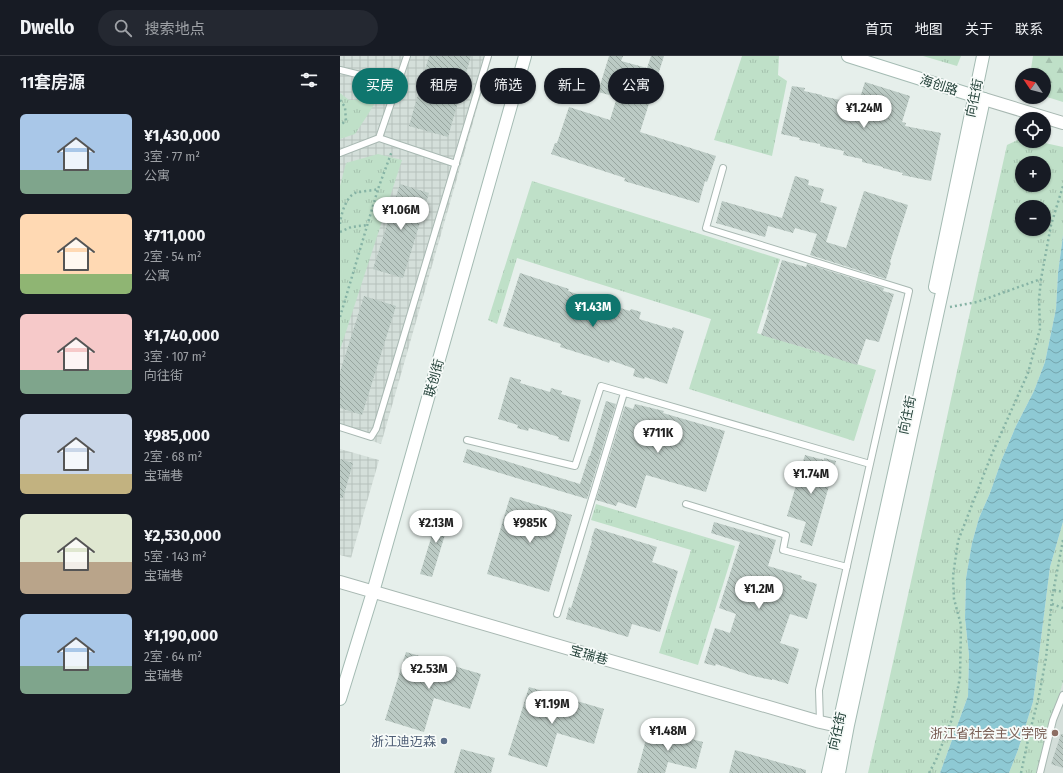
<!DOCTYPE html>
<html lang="zh">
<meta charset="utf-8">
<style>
:root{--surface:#171b24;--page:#242831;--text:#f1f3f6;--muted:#9ea1a6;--line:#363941;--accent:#0f766e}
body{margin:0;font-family:"Fira Sans Condensed","Noto Sans SC",sans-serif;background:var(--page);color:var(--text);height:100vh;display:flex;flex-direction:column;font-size:15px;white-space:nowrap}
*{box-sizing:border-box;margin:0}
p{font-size:13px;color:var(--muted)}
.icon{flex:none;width:22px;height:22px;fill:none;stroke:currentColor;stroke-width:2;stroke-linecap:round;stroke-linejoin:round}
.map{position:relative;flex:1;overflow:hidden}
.panel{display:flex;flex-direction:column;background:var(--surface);width:340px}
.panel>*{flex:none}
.banner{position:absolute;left:12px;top:12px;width:380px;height:36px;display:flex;gap:8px}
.needle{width:26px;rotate:305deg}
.controls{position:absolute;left:675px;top:12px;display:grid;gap:8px}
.controls a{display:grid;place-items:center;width:36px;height:36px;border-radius:50%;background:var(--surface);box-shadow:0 1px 3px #0004;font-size:20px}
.price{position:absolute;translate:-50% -34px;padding:0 9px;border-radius:14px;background:#fff;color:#222;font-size:13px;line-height:26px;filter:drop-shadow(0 1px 2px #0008)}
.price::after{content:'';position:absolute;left:50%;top:24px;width:12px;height:9px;margin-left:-6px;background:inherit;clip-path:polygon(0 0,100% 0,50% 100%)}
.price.active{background:var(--accent);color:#fff}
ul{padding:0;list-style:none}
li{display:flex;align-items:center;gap:12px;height:100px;padding:0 20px}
li span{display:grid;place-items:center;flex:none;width:112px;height:80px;border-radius:6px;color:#555}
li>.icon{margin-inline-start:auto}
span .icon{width:48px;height:48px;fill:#fffc;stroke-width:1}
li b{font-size:17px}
h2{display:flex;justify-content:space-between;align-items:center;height:48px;padding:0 20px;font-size:17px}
.pill{padding:0 14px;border-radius:18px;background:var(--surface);box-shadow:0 1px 3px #0004;font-size:14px;line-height:36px}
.pill.active{background:var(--accent);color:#fff}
header{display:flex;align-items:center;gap:24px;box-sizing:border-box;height:56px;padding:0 20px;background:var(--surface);border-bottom:1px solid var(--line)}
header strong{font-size:19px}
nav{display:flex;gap:22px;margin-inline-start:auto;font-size:14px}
.search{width:280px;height:36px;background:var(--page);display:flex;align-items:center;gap:10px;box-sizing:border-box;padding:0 14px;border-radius:22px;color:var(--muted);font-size:15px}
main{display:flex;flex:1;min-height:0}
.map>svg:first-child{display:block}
.built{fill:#d4dfda}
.industrial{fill:url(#industrial-grid)}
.grass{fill:url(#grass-tufts);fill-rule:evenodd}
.forest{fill:url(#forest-firs)}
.water{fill:url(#water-waves)}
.building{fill:url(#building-back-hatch)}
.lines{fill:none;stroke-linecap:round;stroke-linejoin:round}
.lane-casing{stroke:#a8b8b2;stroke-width:8}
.street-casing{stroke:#a8b8b2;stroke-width:14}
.secondary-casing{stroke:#a4bbb3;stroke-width:14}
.path{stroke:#86b3a5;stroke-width:2.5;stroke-dasharray:2 3;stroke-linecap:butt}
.lane{stroke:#fff;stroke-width:6}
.street{stroke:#fff;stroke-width:12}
.secondary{stroke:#fff;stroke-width:12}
.education-dot{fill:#8d6e63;stroke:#f7fbf9;stroke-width:1.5}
.service-dot{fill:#5c6f8a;stroke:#f7fbf9;stroke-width:1.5}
.labels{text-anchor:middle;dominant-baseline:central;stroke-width:3.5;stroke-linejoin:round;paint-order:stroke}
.street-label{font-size:13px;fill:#24423a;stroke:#f7fbf9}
.education-label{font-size:13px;fill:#785e54;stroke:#f7fbf9;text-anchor:end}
.service-label{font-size:13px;fill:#4e5e75;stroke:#f7fbf9;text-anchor:end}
</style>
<header>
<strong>Dwello</strong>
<div class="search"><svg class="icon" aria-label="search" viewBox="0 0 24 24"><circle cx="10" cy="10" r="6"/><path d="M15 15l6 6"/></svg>搜索地点</div>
<nav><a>首页</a><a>地图</a><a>关于</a><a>联系</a></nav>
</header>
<main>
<section class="panel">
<h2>11套房源<svg class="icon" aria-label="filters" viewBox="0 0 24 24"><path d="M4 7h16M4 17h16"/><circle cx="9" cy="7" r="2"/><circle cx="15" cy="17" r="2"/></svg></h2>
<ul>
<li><span style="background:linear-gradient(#a9c7e8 70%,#7fa58c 0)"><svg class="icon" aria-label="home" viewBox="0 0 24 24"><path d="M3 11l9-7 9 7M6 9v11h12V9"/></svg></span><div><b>¥1,430,000</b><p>3室 · 77 m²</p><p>公寓</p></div></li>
<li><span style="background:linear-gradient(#ffd9b3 75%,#8fb573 0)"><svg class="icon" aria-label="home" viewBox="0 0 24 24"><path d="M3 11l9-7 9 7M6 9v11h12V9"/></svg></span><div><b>¥711,000</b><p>2室 · 54 m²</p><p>公寓</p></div></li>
<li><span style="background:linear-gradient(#f6c9c9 70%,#7fa58c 0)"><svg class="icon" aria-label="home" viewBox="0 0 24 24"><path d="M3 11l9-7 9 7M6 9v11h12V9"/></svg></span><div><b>¥1,740,000</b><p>3室 · 107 m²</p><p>向往街</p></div></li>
<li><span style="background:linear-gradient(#c9d6e8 75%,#c2b280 0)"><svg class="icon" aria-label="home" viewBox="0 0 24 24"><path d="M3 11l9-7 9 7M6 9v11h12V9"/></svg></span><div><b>¥985,000</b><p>2室 · 68 m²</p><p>宝瑞巷</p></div></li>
<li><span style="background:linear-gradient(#dfe7d0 60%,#b9a48a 0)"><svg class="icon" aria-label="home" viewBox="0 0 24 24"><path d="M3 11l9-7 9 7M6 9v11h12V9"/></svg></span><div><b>¥2,530,000</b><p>5室 · 143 m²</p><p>宝瑞巷</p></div></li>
<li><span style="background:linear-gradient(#a9c7e8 65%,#7fa58c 0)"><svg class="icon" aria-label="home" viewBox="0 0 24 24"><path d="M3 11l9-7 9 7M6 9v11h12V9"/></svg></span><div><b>¥1,190,000</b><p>2室 · 64 m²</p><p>宝瑞巷</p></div></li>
</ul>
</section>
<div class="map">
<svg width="723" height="717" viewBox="0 0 723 717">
<defs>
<pattern id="industrial-grid" width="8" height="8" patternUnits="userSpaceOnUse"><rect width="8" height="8" fill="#d4dfda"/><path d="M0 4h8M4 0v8" fill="none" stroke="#b6c1bc"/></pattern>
<pattern id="grass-tufts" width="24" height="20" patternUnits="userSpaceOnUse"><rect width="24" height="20" fill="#bfe0c8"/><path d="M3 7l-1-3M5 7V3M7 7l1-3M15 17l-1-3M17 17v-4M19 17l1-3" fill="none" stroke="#a4c1ad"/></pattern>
<pattern id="forest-firs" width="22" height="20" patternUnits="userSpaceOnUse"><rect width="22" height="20" fill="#bfe0c8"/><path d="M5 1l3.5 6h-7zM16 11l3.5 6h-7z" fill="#a4c1ad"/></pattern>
<pattern id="water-waves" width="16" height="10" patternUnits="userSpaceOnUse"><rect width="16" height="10" fill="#8ec9d4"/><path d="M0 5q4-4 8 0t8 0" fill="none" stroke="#74a5ad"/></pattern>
<pattern id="building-back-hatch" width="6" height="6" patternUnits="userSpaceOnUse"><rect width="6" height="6" fill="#bbcac4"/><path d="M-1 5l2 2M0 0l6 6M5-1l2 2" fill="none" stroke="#98a6a0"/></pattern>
</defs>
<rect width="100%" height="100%" fill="#e6efeb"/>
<path class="built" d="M 723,626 L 723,717 L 696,717 L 719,637 Z"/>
<path class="industrial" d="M 0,0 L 152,0 L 41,388 L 0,374 Z
M 0,393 L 39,404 L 11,502 L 0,499 Z"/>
<path class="grass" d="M 402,0 L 439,0 L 438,19 L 447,25 L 432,100 L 374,84 Z
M 583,0 L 621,0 L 617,10 Z
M 0,37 L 9,44 L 22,44 L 38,42 L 27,60 L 15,78 L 0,83 Z
M 682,82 L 682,85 L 696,85 L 723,91 L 723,179 L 718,217 L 716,253 L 705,306 L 694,335 L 676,370 L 662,403 L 650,437 L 639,462 L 632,487 L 626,522 L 625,562 L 629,599 L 628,640 L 600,717 L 528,717 C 576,508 620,298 667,89 ZM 682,107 L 704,107 L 704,129 L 682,129 ZM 682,151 L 704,151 L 704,173 L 682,173 Z
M 38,98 L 62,104 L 0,294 L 0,130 L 6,107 Z
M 192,125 L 440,203 L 417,277 L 536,314 L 514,385 L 349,333 L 371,263 L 177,202 L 157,268 L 148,264 Z
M 256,448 L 395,490 L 358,609 L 319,597 L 351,494 L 251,464 Z
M 723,466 L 723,626 L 696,717 L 669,717 L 678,694 L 693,646 L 710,511 Z"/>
<path class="forest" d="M 693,0 L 723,0 L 723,46 L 704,40 L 704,19 L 690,19 Z"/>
<path class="water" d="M 723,179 L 723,466 L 710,511 L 693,646 L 678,694 L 669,717 L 600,717 L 628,640 L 629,599 L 625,562 L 626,522 L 632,487 L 639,462 L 650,437 L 662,403 L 676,370 L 694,335 L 705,306 L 716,253 L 718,217 Z"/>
<path class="building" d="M 89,0 L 131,0 L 108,81 L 69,70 Z
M 269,0 L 283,0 L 281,5 L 307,12 L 311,0 L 324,0 L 300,76 L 376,100 L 367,126 L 365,125 L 359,147 L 284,125 L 285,122 L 211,98 L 215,87 L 217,87 L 229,51 L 270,64 L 277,41 L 258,36 Z
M 525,26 L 570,40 L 562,66 L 566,67 L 565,70 L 601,77 L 591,125 L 562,119 L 563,117 L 543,112 L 543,111 L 522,106 L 522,103 L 503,99 L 504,95 L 480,90 L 480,88 L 459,84 L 460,82 L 441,78 L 452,30 L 465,32 L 464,35 L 482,39 L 482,40 L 518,48 Z
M 455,120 L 469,124 L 468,129 L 484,133 L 480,146 L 497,151 L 486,186 L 506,192 L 524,135 L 568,149 L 550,206 L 551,207 L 546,223 L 470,199 L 477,178 L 455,172 L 453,177 L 428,170 L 425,181 L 376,167 L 382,145 L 442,162 Z
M 60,128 L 89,137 L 63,222 L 33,213 Z
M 442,204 L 466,211 L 467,208 L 544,232 L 543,235 L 554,238 L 539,286 L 526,283 L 517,309 L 479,297 L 479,296 L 421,279 L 429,254 L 427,253 Z
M 180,217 L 229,233 L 228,235 L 264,247 L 290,255 L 291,253 L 301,256 L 299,263 L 332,273 L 333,271 L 344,275 L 327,328 L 305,321 L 304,323 L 293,320 L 295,313 L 270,304 L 269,307 L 258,303 L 220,291 L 221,288 L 163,270 Z
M 24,240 L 56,250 L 22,359 L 0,352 L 0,316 Z
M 170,321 L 181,324 L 180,327 L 210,336 L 211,332 L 222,335 L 221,338 L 241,344 L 229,386 L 218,383 L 219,381 L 189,372 L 188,375 L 177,372 L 178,369 L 158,363 Z
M 266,345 L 276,348 L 247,443 L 123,406 L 127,393 L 240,428 L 249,400 L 250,400 Z
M 295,348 L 324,355 L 323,357 L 385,375 L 366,436 L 306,419 L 296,452 L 278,446 L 276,450 L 256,444 L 285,350 L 293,353 Z
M 465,399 L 484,404 L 484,402 L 496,405 L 472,490 L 460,486 L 466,466 L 447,460 Z
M 0,403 L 13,407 L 3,442 L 0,442 Z
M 170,441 L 232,459 L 209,536 L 147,518 Z
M 99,456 L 111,459 L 92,521 L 80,518 Z
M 374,466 L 436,484 L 428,510 L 462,520 L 461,523 L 477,528 L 467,563 L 450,558 L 440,587 L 459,593 L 448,628 L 432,623 L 432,624 L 413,620 L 376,608 L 375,610 L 364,607 L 375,572 L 390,577 L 396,558 L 379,552 L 400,486 L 371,477 Z
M 255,472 L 317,491 L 312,506 L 338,515 L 320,576 L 292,568 L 288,581 L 226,563 L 229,551 L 231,552 L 243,514 L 252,485 L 251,484 Z
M 66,596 L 141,618 L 130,653 L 94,642 L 84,676 L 45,664 Z
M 189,631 L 264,653 L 254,688 L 217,677 L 207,711 L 168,699 Z
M 309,672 L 363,686 L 356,713 L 328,706 L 325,717 L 297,717 Z
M 721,678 L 723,678 L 723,712 L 711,708 Z
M 121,693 L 155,702 L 151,717 L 114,717 Z
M 395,694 L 466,714 L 466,717 L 389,717 Z"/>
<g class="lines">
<defs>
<path id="lane" d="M 0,14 L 57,28
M 39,82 L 67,0
M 0,97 L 39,82 L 116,108
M 383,112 L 366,172 L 569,235 L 479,634 L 480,666
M 0,371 L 31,381 L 36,373 L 148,0
M 127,384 L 235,410 L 261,330 L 530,408
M 346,448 L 446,479 L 443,494 L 507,511
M 217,558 L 284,337
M 700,717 L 713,664 L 723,639"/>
<path id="street" d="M 644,43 L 723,67
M 0,526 L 480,666 L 498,670"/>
<path id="secondary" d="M 595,231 L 643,0
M 0,643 L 33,536 L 185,0
M 488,717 L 566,363
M 499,717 L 508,669 L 644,43 L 508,0"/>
</defs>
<use href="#lane" class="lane-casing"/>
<use href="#street" class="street-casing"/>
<use href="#secondary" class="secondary-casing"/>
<path class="path" d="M 0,44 L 5,51 L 6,65 L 0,69
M 0,168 C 1,158 6,141 15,137 C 22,135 31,135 38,133 L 52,95
M 0,176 L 11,171 L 27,169
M 610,251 L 637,246 L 701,223
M 0,261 L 38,133
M 714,534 L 723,536
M 712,548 L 723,552
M 589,717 L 596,704 L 612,663 L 620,621 L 621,569 L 614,543 L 613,520 L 618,485 L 651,400 L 688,317 L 700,273 L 699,243 L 701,223 L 711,169 L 723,130
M 681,717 L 689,679 L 699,640 L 706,602 L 712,542 L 723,484"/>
<use href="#lane" class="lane"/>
<use href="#street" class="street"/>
<use href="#secondary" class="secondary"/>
</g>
<circle class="education-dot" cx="715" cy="677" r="4"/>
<circle class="service-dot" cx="104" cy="685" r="4"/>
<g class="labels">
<g class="street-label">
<text transform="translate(599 29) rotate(18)">海创路</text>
<text transform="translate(634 42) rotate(-78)">向往街</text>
<text transform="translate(94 322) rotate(-74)">联创街</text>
<text transform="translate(567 359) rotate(-78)">向往街</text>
<text transform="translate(249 599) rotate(16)">宝瑞巷</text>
<text transform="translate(497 675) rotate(-77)">向往街</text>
</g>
<g class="education-label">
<text x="707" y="677">浙江省社会主义学院</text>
</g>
<g class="service-label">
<text x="96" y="685">浙江迪迈森</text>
</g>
</g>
</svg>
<div class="controls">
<a><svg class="needle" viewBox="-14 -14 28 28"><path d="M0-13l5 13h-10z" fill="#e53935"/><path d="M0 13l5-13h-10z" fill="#9ea1a6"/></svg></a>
<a><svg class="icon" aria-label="locate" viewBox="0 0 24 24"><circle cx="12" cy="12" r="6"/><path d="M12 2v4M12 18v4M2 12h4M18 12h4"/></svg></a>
<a>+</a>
<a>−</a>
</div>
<b class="price" style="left:524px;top:73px">¥1.24M</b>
<b class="price" style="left:61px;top:175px">¥1.06M</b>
<b class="price active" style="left:253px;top:272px">¥1.43M</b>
<b class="price" style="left:318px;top:398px">¥711K</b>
<b class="price" style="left:471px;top:439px">¥1.74M</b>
<b class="price" style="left:96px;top:488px">¥2.13M</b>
<b class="price" style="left:190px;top:488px">¥985K</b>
<b class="price" style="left:419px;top:554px">¥1.2M</b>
<b class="price" style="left:89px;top:634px">¥2.53M</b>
<b class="price" style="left:212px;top:669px">¥1.19M</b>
<b class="price" style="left:328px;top:696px">¥1.48M</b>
<div class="banner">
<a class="pill active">买房</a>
<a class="pill">租房</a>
<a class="pill">筛选</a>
<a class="pill">新上</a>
<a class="pill">公寓</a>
</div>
</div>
</main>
